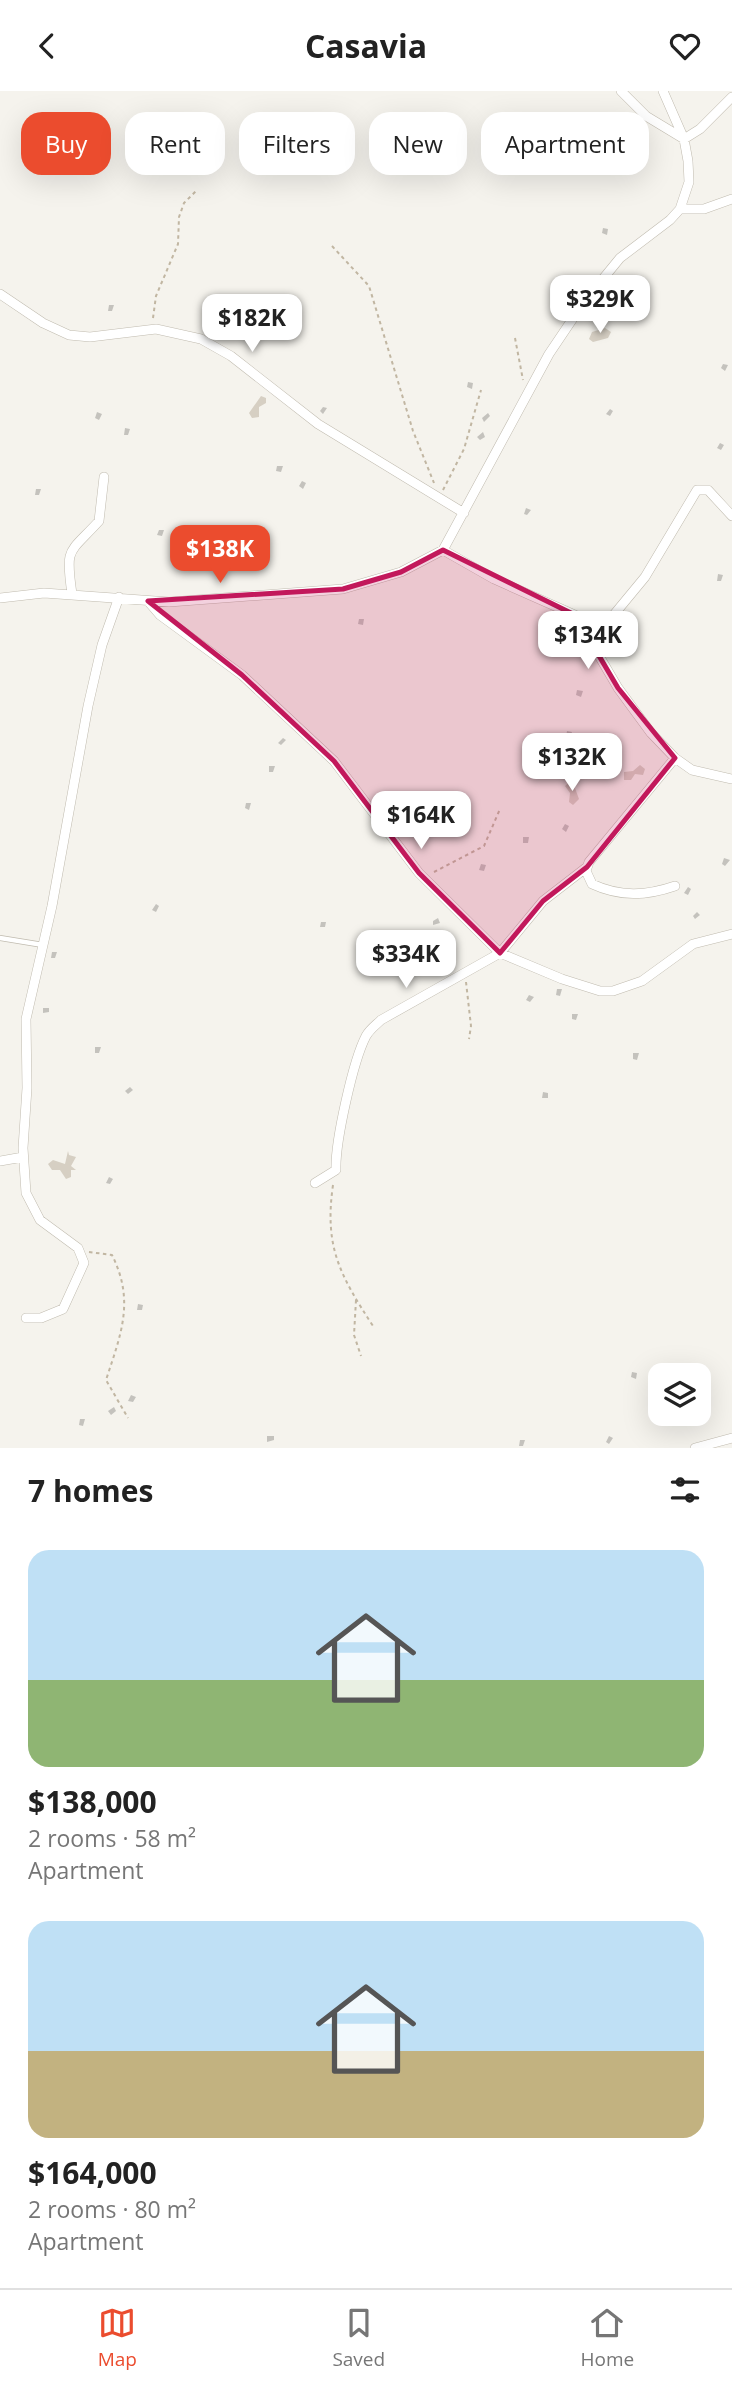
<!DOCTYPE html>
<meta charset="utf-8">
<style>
:root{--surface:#fff;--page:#f2f2f2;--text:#222;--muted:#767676;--line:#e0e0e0;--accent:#eb4c2e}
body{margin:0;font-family:"Open Sans",sans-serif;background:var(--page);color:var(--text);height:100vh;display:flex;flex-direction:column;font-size:26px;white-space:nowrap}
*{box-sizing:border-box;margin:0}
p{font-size:23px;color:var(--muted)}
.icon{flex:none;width:38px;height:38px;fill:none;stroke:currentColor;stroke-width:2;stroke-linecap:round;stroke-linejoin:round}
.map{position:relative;height:1357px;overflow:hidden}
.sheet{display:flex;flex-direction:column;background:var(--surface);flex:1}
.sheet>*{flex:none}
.guide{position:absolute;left:21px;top:21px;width:691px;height:63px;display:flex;gap:14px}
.buttons{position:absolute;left:648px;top:1272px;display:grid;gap:14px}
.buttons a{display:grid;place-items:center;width:63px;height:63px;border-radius:14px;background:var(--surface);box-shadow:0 7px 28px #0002;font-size:35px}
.price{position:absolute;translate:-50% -60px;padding:0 16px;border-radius:14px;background:#fff;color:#222;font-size:23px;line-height:46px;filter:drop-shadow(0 2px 4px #0008)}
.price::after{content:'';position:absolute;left:50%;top:42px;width:21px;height:16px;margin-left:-10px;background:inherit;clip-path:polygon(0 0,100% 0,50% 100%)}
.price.active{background:var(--accent);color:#fff}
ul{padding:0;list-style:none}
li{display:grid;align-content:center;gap:14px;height:371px;padding:0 28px}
li span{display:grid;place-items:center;height:217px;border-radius:21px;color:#555}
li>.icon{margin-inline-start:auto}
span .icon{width:126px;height:126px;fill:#fffc;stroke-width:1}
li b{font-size:30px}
h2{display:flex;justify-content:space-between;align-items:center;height:84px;padding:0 28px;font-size:30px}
.tag{padding:0 24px;border-radius:21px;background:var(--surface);box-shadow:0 7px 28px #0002;font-size:24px;line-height:63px}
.tag.active{background:var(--accent);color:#fff}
header{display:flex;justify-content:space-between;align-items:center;height:91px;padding:0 28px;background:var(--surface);font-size:32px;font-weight:700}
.tabs{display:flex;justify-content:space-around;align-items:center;height:98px;border-top:2px solid var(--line);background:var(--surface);font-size:19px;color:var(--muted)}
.tabs a{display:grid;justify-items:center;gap:4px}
.tabs .active{color:var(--accent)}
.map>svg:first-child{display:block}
.shadow{fill:#0003}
.building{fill:#d6cfc3}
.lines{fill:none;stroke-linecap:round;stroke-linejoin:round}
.lane-casing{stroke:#c0bbaf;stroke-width:6}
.street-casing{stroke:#c0bbaf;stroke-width:10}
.path{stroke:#c1b6a2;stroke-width:2;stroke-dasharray:3.5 3.5;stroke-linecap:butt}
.lane{stroke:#fff;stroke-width:4.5}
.street{stroke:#fff;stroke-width:9}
.marked{fill:#c2185b;fill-opacity:0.2;stroke:#c2185b;stroke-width:5;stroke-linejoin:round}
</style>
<header><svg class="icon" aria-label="back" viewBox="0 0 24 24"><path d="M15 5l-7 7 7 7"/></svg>Casavia<svg class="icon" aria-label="heart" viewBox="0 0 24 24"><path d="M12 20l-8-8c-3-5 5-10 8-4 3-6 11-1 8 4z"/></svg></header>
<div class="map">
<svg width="732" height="1357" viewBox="0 0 732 1357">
<rect width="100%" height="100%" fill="#f5f3ed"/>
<path class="shadow" d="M 149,74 L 147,80 L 142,79 L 144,74 Z
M 603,137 L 608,138 L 607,144 L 602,142 Z
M 109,214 L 114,214 L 112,220 L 108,220 Z
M 723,273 L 728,274 L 725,280 L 721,277 Z
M 468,291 L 473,292 L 472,298 L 467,296 Z
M 323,316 L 327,317 L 323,323 L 320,320 Z
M 610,318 L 613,320 L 610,325 L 606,323 Z
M 97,321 L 102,323 L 99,329 L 95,327 Z
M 488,322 L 490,325 L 484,331 L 482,327 Z
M 125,337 L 130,338 L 128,344 L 124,344 Z
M 483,341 L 485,346 L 480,349 L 477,346 Z
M 720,352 L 724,354 L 721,359 L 717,357 Z
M 277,375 L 283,375 L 281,381 L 276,380 Z
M 302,390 L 306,392 L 303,398 L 299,395 Z
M 36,398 L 41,398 L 39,404 L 35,404 Z
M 526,417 L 531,419 L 527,424 L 524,423 Z
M 159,439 L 164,439 L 162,445 L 157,444 Z
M 718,483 L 723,484 L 721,490 L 717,490 Z
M 359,528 L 364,528 L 363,534 L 358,533 Z
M 577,599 L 583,600 L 581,606 L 576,604 Z
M 567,640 L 572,641 L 570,647 L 566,646 Z
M 611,645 L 615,647 L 612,653 L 608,651 Z
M 283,647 L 286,649 L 281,654 L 278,652 Z
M 269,675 L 275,675 L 273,681 L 269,681 Z
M 246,712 L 251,712 L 249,719 L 245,717 Z
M 565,733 L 569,735 L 566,741 L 562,738 Z
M 523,746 L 529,746 L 528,752 L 523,752 Z
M 724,767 L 730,769 L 725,775 L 722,773 Z
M 481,773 L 486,774 L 484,780 L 479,779 Z
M 688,796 L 691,798 L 688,804 L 684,802 Z
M 156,813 L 159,815 L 156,821 L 152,819 Z
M 697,821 L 700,824 L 695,828 L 693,825 Z
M 438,827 L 440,832 L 433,834 L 433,830 Z
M 321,831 L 326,831 L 325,836 L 320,836 Z
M 429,844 L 430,848 L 426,852 L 423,848 Z
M 52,861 L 57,861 L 55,867 L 51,867 Z
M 557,898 L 562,898 L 560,905 L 556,904 Z
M 529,904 L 534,906 L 530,911 L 526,909 Z
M 43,917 L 49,917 L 49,921 L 43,922 Z
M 572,923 L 578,923 L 576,929 L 572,928 Z
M 95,956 L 101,956 L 99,962 L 95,962 Z
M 633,962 L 639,962 L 637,969 L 633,968 Z
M 130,996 L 133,999 L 128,1003 L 125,1000 Z
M 543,1001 L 548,1002 L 548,1007 L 542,1007 Z
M 109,1086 L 113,1088 L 110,1093 L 106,1092 Z
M 138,1213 L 143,1214 L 142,1219 L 137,1219 Z
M 632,1281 L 637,1282 L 636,1288 L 631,1286 Z
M 131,1304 L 136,1306 L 133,1311 L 128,1310 Z
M 114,1316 L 116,1320 L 111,1324 L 108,1320 Z
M 80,1328 L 85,1328 L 83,1335 L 79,1334 Z
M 267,1345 L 274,1345 L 274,1349 L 267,1351 Z
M 609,1345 L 613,1347 L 609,1353 L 606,1351 Z
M 520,1349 L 525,1349 L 523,1355 L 519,1355 Z"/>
<path class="building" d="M 605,237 L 611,241 L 608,247 L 593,251 L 589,248 L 592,241 Z
M 261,305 L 266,307 L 266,312 L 259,316 L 259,326 L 252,327 L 249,322 Z
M 640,674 L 645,678 L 643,684 L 635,683 L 631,689 L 624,689 L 624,681 L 633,680 Z
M 572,689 L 579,708 L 573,714 L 569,711 L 570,702 L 565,695 Z
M 68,1060 L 69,1064 L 76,1066 L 71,1075 L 76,1079 L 71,1079 L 71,1086 L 66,1088 L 60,1079 L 52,1079 L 48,1073 L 53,1069 L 65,1073 Z"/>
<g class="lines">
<defs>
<path id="lane" d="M 0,847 L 43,854"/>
<path id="street" d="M 621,0 L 646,25 L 684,48 L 700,38 L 732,6
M 680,118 L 704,118 L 732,108
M 0,203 L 43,232 L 69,244 L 90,246 L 156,238 L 201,248 L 231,265 L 318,333 L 464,422
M 443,459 L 494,488 L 575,524 L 618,597 L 651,642 L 675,667 L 692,679 L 732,688
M 72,503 C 65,455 69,463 99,430 L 104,386
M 0,507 L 44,502 L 169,511 L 343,498 L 401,481 L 443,459 L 549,263 L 584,211 L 620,167 L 670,129 L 680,118 L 689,91 L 688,70 L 684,48 L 663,0
M 148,510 L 160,524 L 242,584 L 334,670 L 419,782 L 500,862 L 562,888 L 600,900 L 613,900 L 642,890 L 693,853 L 732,843
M 589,546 L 607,532 L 645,486 L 697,399 L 708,399 L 732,425
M 675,667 L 589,771 L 586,780 L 592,793 C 620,806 646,805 675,795
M 0,1070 L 23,1066
M 315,1092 L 336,1079 C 335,1051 353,970 366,945 C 370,938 376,934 381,929 L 500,862 L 543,810 L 587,776
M 26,1227 L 41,1227 L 63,1218 L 84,1172 L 78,1157 L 40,1129 L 26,1102 L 23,1057 L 27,997 L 26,928 L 52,815 L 88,615 L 102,554 L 119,506
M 695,1357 L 732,1347"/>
</defs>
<use href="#lane" class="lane-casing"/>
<use href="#street" class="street-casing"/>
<path class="path" d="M 332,155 L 369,195 L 413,340 L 434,392
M 153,227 L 156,205 L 178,153 L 179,126 L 184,112 L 196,100
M 515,247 L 523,289
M 443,399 L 464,358 L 481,299
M 434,781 L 484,755 L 500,718
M 466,891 L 471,935 L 469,948
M 333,1094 C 324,1156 340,1184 373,1235
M 89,1161 L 112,1164 C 135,1210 121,1243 106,1289 L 128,1327
M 356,1209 L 354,1244 L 361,1265"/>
<use href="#lane" class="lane"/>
<use href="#street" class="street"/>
</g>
<path class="marked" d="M 443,459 L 575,524 L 618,597 L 675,667 L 587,776 L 543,810 L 500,862 L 419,782 L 334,670 L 242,584 L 148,510 L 343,498 L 401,481 Z"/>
</svg>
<div class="buttons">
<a><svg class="icon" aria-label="layers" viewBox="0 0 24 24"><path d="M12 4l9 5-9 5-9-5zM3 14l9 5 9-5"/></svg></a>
</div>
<b class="price" style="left:600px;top:244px">$329K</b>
<b class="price" style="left:252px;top:263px">$182K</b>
<b class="price active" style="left:220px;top:494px">$138K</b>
<b class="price" style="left:588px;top:580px">$134K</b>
<b class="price" style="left:572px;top:702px">$132K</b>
<b class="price" style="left:421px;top:760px">$164K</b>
<b class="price" style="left:406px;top:899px">$334K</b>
<div class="guide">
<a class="tag active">Buy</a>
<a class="tag">Rent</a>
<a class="tag">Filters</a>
<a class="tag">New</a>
<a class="tag">Apartment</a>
</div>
</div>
<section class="sheet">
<h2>7 homes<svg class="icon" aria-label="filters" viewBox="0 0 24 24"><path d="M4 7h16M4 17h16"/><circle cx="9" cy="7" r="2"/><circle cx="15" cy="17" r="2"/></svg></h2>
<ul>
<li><span style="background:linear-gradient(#bfe0f5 60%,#8fb573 0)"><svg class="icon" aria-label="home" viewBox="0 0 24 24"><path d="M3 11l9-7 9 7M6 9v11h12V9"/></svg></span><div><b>$138,000</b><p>2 rooms · 58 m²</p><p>Apartment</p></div></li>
<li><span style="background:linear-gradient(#bfe0f5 60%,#c2b280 0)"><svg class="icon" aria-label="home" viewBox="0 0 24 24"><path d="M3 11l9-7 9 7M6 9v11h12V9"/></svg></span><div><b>$164,000</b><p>2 rooms · 80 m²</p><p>Apartment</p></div></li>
</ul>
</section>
<nav class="tabs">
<a class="active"><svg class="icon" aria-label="map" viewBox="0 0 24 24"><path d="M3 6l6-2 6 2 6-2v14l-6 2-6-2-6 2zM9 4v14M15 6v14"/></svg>Map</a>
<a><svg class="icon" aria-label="saved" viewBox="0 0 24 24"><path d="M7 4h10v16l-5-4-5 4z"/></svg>Saved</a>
<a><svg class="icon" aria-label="home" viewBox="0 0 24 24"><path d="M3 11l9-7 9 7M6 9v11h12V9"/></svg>Home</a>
</nav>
